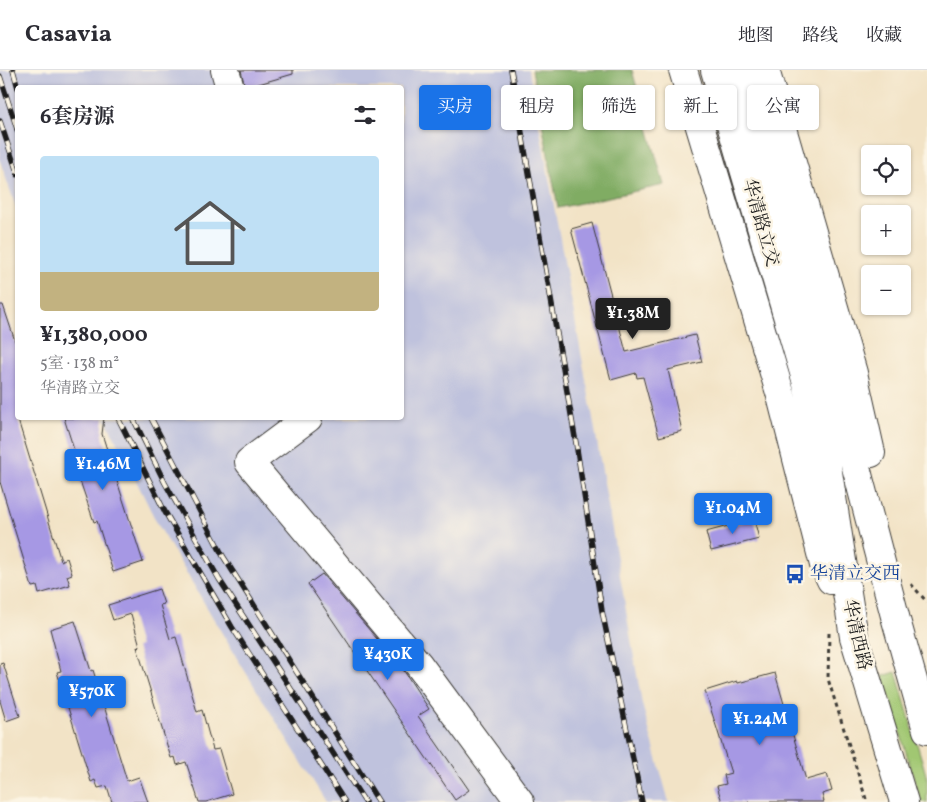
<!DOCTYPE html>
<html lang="zh">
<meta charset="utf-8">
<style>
:root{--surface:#fff;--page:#f7f7f7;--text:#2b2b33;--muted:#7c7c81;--line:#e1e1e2;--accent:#1a73e8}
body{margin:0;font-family:Vollkorn,"Noto Serif SC",serif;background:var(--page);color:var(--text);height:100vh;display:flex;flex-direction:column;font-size:19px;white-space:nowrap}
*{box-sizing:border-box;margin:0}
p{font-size:16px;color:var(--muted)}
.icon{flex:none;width:28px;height:28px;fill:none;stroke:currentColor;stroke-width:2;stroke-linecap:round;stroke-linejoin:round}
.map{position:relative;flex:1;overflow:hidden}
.details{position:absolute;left:15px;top:15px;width:389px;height:335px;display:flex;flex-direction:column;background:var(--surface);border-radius:5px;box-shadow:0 1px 4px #0004}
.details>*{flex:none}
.top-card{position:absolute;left:419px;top:15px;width:432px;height:45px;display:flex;gap:10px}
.buttons{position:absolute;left:861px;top:75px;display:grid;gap:10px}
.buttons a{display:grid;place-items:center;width:50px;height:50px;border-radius:5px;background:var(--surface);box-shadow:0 1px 4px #0004;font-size:25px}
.price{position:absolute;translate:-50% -42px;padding:0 11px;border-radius:5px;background:var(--accent);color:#fff;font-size:16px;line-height:32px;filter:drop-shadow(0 1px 2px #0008)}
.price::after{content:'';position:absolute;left:50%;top:30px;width:15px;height:11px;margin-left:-8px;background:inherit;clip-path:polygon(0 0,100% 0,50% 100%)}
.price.on{background:#222;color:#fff}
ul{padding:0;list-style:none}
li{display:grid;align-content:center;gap:10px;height:265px;padding:0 25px}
li span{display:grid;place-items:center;height:155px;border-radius:5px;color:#555}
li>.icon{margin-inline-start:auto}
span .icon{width:90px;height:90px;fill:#fffc;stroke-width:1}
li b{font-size:21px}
h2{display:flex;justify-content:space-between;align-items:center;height:60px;padding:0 25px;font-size:21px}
.chip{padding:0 18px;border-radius:5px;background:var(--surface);box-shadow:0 1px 4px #0004;font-size:18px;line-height:45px}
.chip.on{background:var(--accent);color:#fff}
header{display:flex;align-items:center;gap:30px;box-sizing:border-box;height:70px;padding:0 25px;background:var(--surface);border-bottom:1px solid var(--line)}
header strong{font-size:24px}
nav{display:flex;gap:28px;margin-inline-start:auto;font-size:18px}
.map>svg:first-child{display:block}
.industrial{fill:#bfc2dd}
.green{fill:#a1c772;stroke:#5e7247}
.forest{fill:#80ac64;stroke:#4e6440}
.building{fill:#a698e4}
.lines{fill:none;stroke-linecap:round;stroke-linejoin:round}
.minor-casing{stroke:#3c3a36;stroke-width:30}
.major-casing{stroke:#3c3a36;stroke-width:30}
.path{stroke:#3c3a36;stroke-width:3;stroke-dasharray:4 4;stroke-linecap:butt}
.minor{stroke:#fff;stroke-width:28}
.major{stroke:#fff;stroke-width:28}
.rail-casing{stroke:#1c1c1c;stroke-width:5.5}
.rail{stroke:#fcf5e5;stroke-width:4;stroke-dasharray:11;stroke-linecap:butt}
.labels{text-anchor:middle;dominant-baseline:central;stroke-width:5;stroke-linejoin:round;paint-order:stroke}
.street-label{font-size:18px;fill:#1c1c1c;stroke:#fcf5e5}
.transit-label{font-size:18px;fill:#164399;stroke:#fcf5e5;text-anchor:start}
</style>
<header>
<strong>Casavia</strong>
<nav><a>地图</a><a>路线</a><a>收藏</a></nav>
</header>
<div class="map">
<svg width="927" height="732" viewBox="0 0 927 732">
<rect width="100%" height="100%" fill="#fcf5e5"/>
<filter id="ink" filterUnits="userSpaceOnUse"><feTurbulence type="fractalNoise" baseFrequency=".02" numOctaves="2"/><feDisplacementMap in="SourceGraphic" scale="10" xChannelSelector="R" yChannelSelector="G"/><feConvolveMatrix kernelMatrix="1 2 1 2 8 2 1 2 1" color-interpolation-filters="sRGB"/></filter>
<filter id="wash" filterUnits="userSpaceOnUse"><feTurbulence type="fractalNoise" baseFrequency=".0096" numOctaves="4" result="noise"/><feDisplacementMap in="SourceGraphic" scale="20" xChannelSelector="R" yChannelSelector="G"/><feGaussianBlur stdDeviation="1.12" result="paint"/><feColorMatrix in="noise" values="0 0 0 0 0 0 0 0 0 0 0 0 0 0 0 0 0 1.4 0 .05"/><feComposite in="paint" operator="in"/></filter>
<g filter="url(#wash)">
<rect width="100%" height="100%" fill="#f2e3c6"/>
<path class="industrial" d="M 0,0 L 529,0 L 593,348 L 642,634 L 669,732 L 326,732 L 232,580 L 157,453 L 105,348 L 401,348 L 401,18 L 18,18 L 17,140 L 0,91 Z"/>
<path class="green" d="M 896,602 L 927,708 L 927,732 L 921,732 L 883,606 Z"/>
<path class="forest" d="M 532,0 L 632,0 L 664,115 L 558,138 Z"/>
<g id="blocks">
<path class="building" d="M 241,0 L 293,0 L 293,4 L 245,18 Z
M 592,153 L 626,282 L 695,265 L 702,292 L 668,300 L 682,361 L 659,367 L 643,307 L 637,308 L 636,303 L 611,310 L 571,159 Z
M 0,235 L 3,235 L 18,280 L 18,350 L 61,491 L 67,488 L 72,504 L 67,506 L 70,515 L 39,524 L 37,516 L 32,517 L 0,412 Z
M 64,348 L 104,348 L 102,364 L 143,492 L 113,502 L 97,451 L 94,452 L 75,396 L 71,384 L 75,383 Z
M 754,449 L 759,469 L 711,481 L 706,462 Z
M 322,504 L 404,601 L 429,639 L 418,646 L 469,720 L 455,730 L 308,514 Z
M 159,519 L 164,534 L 160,535 L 170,569 L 176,567 L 197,642 L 202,640 L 213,680 L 219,679 L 232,724 L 206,732 L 199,732 L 186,692 L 177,695 L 175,687 L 171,688 L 137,577 L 140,576 L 131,544 L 113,550 L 108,535 Z
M 75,551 L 91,601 L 93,600 L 127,711 L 139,707 L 148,732 L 112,732 L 107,716 L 98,718 L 95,710 L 91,712 L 57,602 L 61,601 L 50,559 Z
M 3,593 L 20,646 L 6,651 L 0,631 L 0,594 Z
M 775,603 L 806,710 L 827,704 L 832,721 L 822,724 L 824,732 L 722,732 L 717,716 L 726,714 L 724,705 L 731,703 L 705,621 L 737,611 L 738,613 Z"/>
</g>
</g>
<g filter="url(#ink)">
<use href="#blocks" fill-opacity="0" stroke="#3c3a36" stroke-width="1"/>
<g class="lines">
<defs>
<path id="minor" d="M 225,0 L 230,18
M 308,348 L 249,392 L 419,595 L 520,732"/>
<path id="major" d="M 683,0 L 781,326 L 824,495 L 831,510
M 715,0 L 805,306 L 827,396 L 854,567 L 904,732
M 741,0 L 832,305 L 896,550 L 927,660
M 765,0 L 853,303 L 871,383"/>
</defs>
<use href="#minor" class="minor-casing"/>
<use href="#major" class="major-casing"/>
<path class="path" d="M 911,514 L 927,532
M 829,563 L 828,609 L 867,732"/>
<use href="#minor" class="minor"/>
<use href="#major" class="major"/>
<defs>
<path id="rail" d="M 13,0 L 18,18
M 511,0 L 576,373 L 602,541 L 642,732
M 0,6 L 18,62
M 0,51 L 18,105
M 118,348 L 165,442 L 232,557 L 345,732
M 133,348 L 165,413 L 219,509 L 365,732
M 151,348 L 223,486 L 379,732"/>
</defs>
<use href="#rail" class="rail-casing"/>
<use href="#rail" class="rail"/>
</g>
</g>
<defs>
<symbol id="bus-bare" viewBox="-9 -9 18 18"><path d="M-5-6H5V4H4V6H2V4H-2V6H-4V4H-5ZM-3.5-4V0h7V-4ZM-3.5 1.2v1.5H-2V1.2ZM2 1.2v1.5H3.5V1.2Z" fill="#1a4fb4" stroke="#fcf5e5" stroke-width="2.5" paint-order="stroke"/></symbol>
</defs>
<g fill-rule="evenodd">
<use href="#bus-bare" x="781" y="490" width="28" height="28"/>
</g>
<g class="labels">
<g class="street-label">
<text transform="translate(760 153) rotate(74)">华清路立交</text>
<text transform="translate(856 565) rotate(77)">华清西路</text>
</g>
<g class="transit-label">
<text x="810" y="504">华清立交西</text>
</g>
</g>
</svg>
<div class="buttons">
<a><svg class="icon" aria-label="locate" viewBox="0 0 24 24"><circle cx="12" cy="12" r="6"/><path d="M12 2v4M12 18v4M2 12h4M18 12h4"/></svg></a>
<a>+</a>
<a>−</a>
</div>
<b class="price on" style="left:633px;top:270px">¥1.38M</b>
<b class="price" style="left:103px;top:421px">¥1.46M</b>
<b class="price" style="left:733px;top:465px">¥1.04M</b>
<b class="price" style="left:388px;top:611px">¥430K</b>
<b class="price" style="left:92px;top:648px">¥570K</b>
<b class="price" style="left:760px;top:676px">¥1.24M</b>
<div class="top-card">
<a class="chip on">买房</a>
<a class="chip">租房</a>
<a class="chip">筛选</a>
<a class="chip">新上</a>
<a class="chip">公寓</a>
</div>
<section class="details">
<h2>6套房源<svg class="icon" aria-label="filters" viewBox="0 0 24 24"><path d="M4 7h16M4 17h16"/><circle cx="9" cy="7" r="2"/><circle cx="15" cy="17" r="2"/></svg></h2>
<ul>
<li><span style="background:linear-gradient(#bfe0f5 75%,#c2b280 0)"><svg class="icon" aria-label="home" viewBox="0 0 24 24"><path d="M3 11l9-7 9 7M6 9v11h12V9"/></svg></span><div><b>¥1,380,000</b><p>5室 · 138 m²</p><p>华清路立交</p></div></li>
</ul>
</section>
</div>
